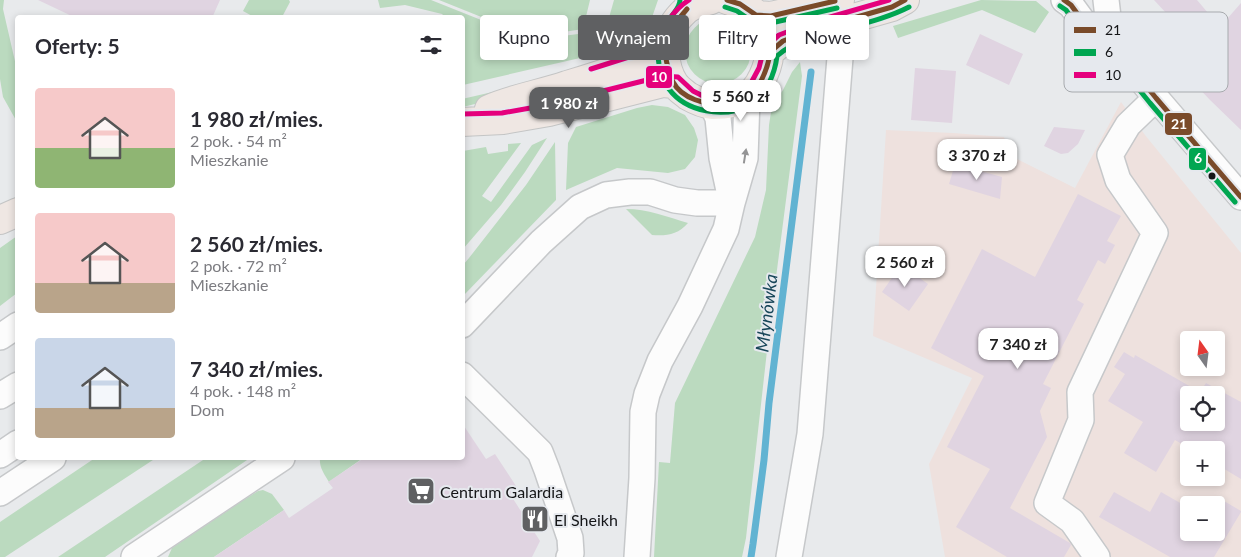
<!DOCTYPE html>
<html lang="pl">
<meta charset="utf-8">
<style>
:root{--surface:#fff;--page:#f2f2f3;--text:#2b2b33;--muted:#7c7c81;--accent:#5f6062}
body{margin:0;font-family:Lato,sans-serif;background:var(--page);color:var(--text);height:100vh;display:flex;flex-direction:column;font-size:19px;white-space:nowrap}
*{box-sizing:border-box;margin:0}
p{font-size:16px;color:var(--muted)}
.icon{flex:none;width:28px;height:28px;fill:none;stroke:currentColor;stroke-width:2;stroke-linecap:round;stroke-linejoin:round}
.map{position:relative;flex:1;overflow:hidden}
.details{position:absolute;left:15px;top:15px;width:450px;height:445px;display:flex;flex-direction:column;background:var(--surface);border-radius:5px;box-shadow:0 2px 8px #0003}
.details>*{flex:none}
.guide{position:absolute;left:480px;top:15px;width:475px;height:45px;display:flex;gap:10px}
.needle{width:32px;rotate:346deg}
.tools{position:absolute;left:1180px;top:331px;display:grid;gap:10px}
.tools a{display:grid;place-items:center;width:45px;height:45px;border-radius:5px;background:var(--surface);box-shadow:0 2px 8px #0003;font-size:25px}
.price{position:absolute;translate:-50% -42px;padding:0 11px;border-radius:10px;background:#fff;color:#222;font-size:16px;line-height:32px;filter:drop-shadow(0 1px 2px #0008)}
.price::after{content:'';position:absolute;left:50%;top:30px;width:15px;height:11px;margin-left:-8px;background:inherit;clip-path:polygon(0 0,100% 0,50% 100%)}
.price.on{background:var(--accent);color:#fff}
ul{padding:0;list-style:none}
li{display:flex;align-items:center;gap:15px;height:125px;padding:0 20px}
li span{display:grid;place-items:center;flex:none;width:140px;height:100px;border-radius:5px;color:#555}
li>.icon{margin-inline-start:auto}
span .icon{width:60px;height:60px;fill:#fffc;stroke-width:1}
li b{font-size:21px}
h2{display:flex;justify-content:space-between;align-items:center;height:60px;padding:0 20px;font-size:21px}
.chip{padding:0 18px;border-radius:5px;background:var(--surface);box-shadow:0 2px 8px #0003;font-size:18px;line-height:45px}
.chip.on{background:var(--accent);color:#fff}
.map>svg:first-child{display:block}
.industrial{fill:#eee1de;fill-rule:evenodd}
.green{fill:#bbdabf}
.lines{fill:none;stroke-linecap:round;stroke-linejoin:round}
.stream{stroke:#61b3d2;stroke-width:7}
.building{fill:#e0d4e1;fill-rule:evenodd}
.minor-casing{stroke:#c6c8ca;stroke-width:28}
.major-casing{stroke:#c4c5c5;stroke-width:30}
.minor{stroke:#fcfcfc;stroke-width:25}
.major{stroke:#efe7e3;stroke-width:28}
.bus-1-casing{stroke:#e6e9ee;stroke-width:9}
.bus-2-casing{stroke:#e6e9ee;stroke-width:9}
.bus-3-casing{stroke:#e6e9ee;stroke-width:9}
.bus-1{stroke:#7a4b2a;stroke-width:5}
.bus-2{stroke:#00a651;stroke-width:5}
.bus-3{stroke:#e5007d;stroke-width:5}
.oneway{fill:#949495}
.bus-dot{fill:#151618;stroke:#e6e9ee;stroke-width:2}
.labels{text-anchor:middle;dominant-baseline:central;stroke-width:4;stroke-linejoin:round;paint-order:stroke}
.poi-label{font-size:16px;fill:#151618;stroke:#e6e9ee;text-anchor:start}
.water-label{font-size:18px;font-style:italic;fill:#184659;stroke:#e6e9ee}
.key{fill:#e6e9ee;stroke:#a7aaae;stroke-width:1}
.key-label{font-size:14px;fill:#151618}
.line-badge{stroke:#e6e9ee;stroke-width:2}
.badge-label{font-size:14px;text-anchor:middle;font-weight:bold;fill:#fff}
</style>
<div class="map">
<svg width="1241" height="557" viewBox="0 0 1241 557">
<rect width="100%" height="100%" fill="#e8eaec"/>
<path class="industrial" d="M 1121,102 L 1145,135 L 1241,253 L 1241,557 L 945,557 L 929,464 L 972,378 L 873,336 L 886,130 L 953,133 L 1004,137 L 1011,156 L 1075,188 ZM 1189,340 L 1216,340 L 1216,368 L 1189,368 ZM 1189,395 L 1216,395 L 1216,422 L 1189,422 ZM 1189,450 L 1216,450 L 1216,478 L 1189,478 ZM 1189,505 L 1216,505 L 1216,532 L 1189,532 Z"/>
<path class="green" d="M 0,0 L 4,0 L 3,9 L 17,70 L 17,122 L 3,97 L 0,79 Z
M 249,0 L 289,0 L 290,2 L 282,17 L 254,17 L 243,11 Z
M 378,0 L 431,0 L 531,40 L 586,33 L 580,58 L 463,85 L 462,18 L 445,17 L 442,14 L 405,5 L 380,8 Z
M 439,0 L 590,0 L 583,29 L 531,37 Z
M 614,0 L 658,0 L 649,26 L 634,40 L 599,53 Z
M 981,0 L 1036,1 L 1049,12 L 1035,33 L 982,10 L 898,38 L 893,26 Z
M685 51a33 33 0 1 1 66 0a33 33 0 1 1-66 0Z
M 800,62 L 802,76 L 770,324 L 746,538 L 742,557 L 654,557 L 659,462 L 670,463 L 675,403 L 755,237 L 766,190 L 769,125 L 772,106 L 783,90 L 792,72 Z
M 581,72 L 510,95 L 463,107 L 462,99 Z
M 652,105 L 668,107 L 685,115 L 694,128 L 698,140 L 695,157 L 685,169 L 668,173 L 617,168 L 566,190 L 568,143 L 576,127 L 637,108 Z
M 547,138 L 525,172 L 501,205 L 463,249 L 463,151 L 486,147 L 488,154 L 508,151 L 508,144 L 521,143 L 482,196 L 491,202 L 532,145 Z
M 555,142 L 556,200 L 463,296 L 463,265 L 469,258 L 526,185 Z
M 626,209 C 647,209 668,217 688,223 C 678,235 666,236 652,235 Z
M 17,236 L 17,293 L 0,306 L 0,248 Z
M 95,458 L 156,458 L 5,557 L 0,557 L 0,522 Z
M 206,458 L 250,458 L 105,557 L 58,557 Z
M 320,458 L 363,458 L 329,482 C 324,474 319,467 320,458 Z
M 263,490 L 272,494 L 284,510 L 214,557 L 168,557 L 172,548 L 242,501 L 258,491 Z"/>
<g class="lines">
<path class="stream" d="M 751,557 L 753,544 L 764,460 L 769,403 L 811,72"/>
</g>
<path class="building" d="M 38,0 L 220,0 L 212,18 L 76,18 Z
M 1154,0 L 1197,0 L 1220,27 L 1241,3 L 1241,130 L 1210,100 L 1160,47 L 1158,49 L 1145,33 L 1167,14 Z
M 980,34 L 1023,54 L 1009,85 L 966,65 Z
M 915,68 L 956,71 L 952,123 L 911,120 Z
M 1054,127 L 1085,130 L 1078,144 L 1068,153 L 1061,154 L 1044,146 Z
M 955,164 L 1002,177 L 1000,199 L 949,184 Z
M 1078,194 L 1121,216 L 1107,241 L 1115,245 L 1105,264 L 1098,260 L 1077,300 L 1084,304 L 1043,384 L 1051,388 L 1040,411 L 1047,437 L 1010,508 L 1070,543 L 1071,545 L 1064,557 L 1007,557 L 956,527 L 990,469 L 947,447 L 984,376 L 931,348 L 982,249 L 1035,277 Z
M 901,265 L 928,284 L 909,311 L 882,292 Z
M 1124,352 L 1134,358 L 1135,355 L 1200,392 L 1206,383 L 1241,402 L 1241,479 L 1216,464 L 1216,450 L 1192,450 L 1175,440 L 1156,472 L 1124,453 L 1143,422 L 1108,401 L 1125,374 L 1114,367 ZM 1189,395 L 1216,395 L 1216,422 L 1189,422 Z
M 462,423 L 486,459 L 495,454 L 518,489 L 510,494 L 540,541 L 532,557 L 214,557 L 284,510 L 289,518 L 333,488 L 328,482 L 364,458 L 462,458 Z
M 1114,492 L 1150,512 L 1161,492 L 1189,508 L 1189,532 L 1216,532 L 1216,514 L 1224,501 L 1241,511 L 1241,512 L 1214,557 L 1170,557 L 1099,517 Z"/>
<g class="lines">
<defs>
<path id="minor" d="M 1064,0 L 1071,5 L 1090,31 L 1111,43 L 1156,98 L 1241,197
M 1106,0 L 1111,43
M 712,105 L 718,118 L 722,158 L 731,200
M 462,325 L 541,242 L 580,207 L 606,195 L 630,192 L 650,192 L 675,200 L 697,203 L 732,203
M 0,337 L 18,325
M 462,375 L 540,452 L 547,470 L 570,538 L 571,553 L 569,557
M 0,396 L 18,385
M 0,455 L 18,443
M 0,493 L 53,458
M 134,557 L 282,458
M 637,557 L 642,478 L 643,412 L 647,394 L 660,361 L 690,306 L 726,229 L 732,203 L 745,158 L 747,98
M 789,557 L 810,434 L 843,20
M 1097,557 L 1072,521 L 1047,503 L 1081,420 L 1080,392 L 1155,233 L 1118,180 L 1110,155 L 1128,125 L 1156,98"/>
<path id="major" d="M 711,0 C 702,2 693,4 686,10 C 665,28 659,59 674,83 C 677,88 683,92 688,96 C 695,100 704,104 713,105 C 723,105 737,103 746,98 C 751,95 756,88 759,84 C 771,63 774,44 761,23 C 759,19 758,16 755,13 C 747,6 737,3 727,0
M 756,15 L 771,16 L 840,0
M 770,52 L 783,41 L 815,29 L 892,7 L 905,0
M 489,109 C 514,98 541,94 567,85 C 600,75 633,65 665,51
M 462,122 L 503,120 L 549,112 L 663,83 L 674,84
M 0,220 L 18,212"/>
</defs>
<use href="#minor" class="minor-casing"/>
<use href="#major" class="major-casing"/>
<use href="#minor" class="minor"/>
<use href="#major" class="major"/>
<defs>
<path id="bus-1" d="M 727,0 L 740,4 L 756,15 L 771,16 L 835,1
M 1064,0 L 1071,5 L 1090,31 L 1111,43 L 1156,98 L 1241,197
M 687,9 C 679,18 672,27 668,38 C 665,48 665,58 668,68 C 669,73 671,78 673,82 C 682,99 706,105 724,104 C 732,104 742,101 749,96 C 754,92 757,86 761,81 C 766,71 769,63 770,52
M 770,52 L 783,41 L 815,29 L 892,7 L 905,0"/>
<path id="bus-2" d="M 680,0 C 680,8 673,13 669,20 C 660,33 656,48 659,64 C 661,72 664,82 669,89 C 686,112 724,119 750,105 C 766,96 775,73 777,56 C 788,46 795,45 808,40 C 841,27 878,23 909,7
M 1060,6 L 1066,10 L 1085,37 L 1106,49 L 1150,103 L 1235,202
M 725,7 L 737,11 L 753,22 L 771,23 L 837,8"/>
<path id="bus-3" d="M 591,69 L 632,56 L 659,45 C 663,26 672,11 689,0
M 462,114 L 502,113 L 547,105 L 663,76 L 678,77 L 693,91 L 703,96 L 718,97 L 737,94 L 743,90 L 751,83 L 759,68 L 764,48 L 779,35 L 813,22 L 889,0"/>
</defs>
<use href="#bus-1" class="bus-1-casing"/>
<use href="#bus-2" class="bus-2-casing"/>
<use href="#bus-3" class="bus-3-casing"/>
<use href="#bus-1" class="bus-1"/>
<use href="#bus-2" class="bus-2"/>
<use href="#bus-3" class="bus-3"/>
</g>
<defs><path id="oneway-solid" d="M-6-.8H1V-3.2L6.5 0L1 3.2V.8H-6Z" transform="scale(1.25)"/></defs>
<use class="oneway" href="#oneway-solid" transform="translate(745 156) rotate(-81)"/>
<defs>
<symbol id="supermarket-square" viewBox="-11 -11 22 22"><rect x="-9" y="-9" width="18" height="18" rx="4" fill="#5f6062" stroke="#e6e9ee"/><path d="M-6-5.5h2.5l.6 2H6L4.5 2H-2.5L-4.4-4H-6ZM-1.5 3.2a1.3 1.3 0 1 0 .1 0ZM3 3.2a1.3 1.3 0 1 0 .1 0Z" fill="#fff"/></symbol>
<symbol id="restaurant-square" viewBox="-11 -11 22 22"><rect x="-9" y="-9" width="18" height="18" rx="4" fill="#5f6062" stroke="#e6e9ee"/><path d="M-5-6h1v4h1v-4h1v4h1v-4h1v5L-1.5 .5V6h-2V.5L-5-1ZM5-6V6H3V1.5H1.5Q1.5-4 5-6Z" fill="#fff"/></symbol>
</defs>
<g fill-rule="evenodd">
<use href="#supermarket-square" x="405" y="475" width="32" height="32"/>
<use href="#restaurant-square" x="519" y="503" width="32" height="32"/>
</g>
<circle class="bus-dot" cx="1212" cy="176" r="4.5"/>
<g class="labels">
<g class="poi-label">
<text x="440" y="491">Centrum Galardia</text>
<text x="554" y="519">El Sheikh</text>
</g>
<g class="water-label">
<text transform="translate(766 313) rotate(-83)">Młynówka</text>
</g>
</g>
<rect x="1064" y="12" width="164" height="80" rx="8" class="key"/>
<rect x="1074" y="27" width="22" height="6" fill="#7a4b2a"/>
<rect x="1074" y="49" width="22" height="7" fill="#00a651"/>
<rect x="1074" y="72" width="22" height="6" fill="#e5007d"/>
<g class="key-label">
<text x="1105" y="35">21</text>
<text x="1105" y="57">6</text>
<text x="1105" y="80">10</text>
</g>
<g class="line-badge">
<rect x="645" y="65" width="28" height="24" rx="5" fill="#e5007d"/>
<rect x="1164" y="112" width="29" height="24" rx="5" fill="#7a4b2a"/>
<rect x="1188" y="147" width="19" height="24" rx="5" fill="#00a651"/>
</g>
<g class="badge-label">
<text x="659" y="82">10</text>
<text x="1179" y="129">21</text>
<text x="1198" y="163">6</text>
</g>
</svg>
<div class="tools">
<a><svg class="needle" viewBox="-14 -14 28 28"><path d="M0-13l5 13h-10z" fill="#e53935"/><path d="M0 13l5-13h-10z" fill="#7c7c81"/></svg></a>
<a><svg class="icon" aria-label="locate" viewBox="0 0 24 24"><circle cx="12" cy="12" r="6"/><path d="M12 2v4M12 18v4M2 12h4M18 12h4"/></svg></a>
<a>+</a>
<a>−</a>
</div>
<b class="price" style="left:741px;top:122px">5 560 zł</b>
<b class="price on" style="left:569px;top:129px">1 980 zł</b>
<b class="price" style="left:977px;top:181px">3 370 zł</b>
<b class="price" style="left:905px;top:288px">2 560 zł</b>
<b class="price" style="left:1018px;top:370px">7 340 zł</b>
<div class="guide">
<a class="chip">Kupno</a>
<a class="chip on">Wynajem</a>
<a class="chip">Filtry</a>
<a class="chip">Nowe</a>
</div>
<section class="details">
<h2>Oferty: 5<svg class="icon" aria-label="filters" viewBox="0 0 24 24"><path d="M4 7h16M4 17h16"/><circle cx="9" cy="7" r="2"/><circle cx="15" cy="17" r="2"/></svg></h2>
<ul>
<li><span style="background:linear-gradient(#f6c9c9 60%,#8fb573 0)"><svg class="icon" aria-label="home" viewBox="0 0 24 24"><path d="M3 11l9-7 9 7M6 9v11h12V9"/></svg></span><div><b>1 980 zł/mies.</b><p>2 pok. · 54 m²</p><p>Mieszkanie</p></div></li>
<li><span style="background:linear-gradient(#f6c9c9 70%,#b9a48a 0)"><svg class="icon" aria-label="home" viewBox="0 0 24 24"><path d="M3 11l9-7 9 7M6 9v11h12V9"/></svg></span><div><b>2 560 zł/mies.</b><p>2 pok. · 72 m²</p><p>Mieszkanie</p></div></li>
<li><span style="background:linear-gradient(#c9d6e8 70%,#b9a48a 0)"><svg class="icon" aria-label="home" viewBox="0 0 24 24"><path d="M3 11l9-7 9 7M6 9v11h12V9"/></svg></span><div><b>7 340 zł/mies.</b><p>4 pok. · 148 m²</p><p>Dom</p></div></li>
</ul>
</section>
</div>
